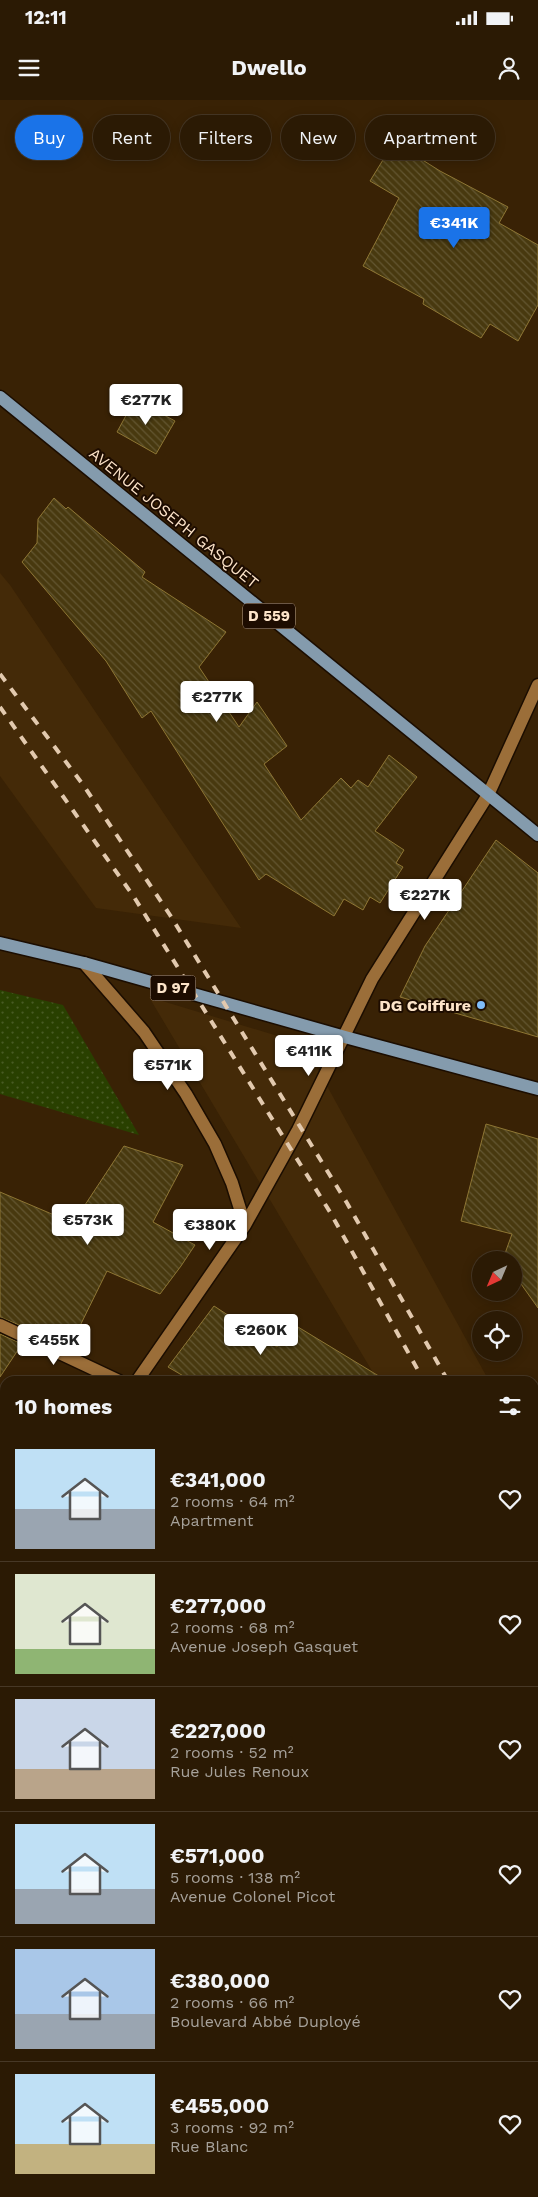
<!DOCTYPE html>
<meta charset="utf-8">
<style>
:root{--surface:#2b1a04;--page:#372713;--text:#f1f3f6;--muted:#a6a19a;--line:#473826;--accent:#1a73e8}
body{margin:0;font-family:"Work Sans",sans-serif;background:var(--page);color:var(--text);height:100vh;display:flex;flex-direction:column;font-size:19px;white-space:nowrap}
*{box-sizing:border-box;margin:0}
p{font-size:16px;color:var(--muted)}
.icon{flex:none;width:28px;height:28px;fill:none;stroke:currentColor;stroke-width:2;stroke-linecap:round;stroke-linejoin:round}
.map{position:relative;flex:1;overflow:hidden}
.side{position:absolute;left:0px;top:1276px;width:539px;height:821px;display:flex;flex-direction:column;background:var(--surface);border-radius:15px 15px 0 0;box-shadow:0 2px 12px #0003,0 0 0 1px var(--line)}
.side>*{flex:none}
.top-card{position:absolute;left:15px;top:15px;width:509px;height:45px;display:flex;gap:10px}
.needle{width:32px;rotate:224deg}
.controls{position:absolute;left:472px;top:1151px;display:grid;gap:10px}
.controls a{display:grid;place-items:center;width:50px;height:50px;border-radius:50%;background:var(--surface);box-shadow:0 2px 12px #0003,0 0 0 1px var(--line);font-size:25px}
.price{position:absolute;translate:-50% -42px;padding:0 11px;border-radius:5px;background:#fff;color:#222;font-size:16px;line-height:32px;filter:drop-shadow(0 1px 2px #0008)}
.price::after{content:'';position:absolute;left:50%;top:30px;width:15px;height:11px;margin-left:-8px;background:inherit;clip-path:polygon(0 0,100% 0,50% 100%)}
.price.on{background:var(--accent);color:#fff}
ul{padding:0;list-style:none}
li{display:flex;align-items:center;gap:15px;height:125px;padding:0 15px}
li+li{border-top:1px solid var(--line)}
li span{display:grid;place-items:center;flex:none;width:140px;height:100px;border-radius:0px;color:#555}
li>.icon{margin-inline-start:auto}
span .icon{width:60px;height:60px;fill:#fffc;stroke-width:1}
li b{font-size:21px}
h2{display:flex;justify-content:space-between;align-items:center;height:60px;padding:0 15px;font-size:21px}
.pill{padding:0 18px;border-radius:22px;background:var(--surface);box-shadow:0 2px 12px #0003,0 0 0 1px var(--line);font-size:18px;line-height:45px}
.pill.on{background:var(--accent);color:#fff}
.status{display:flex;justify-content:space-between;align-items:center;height:35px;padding:0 25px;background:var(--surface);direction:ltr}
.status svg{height:14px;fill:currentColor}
header{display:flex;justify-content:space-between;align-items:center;height:65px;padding:0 15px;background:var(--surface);font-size:22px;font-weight:700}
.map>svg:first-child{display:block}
.built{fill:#442a08}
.park{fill:url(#park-dots)}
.building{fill:url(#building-back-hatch);stroke:#8e7634}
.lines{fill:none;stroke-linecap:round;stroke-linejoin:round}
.minor-tunnel{stroke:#563f22;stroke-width:12;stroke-dasharray:12 6;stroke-linecap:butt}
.minor-casing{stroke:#1b0d01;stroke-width:15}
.major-casing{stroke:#1b0d01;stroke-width:15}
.minor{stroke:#9b6e39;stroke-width:12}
.major{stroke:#849bad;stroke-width:12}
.rail{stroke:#e2c9ae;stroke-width:4;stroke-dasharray:9 9;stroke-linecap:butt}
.poi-dot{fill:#7fbdf9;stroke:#1d0c00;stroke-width:2}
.labels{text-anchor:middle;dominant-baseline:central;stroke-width:4;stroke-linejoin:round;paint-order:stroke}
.shield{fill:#1d0c00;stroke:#baa38d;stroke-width:1}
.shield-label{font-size:15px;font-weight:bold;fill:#fde4c9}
.street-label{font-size:16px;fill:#fde4c9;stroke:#1d0c00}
.poi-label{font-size:16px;font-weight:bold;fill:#fde4c9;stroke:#1d0c00;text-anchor:end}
</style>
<div class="status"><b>12:11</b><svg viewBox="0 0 49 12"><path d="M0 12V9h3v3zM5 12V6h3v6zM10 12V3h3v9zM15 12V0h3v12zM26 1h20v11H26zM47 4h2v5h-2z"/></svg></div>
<header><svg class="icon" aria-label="menu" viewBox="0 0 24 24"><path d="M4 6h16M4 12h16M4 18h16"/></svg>Dwello<svg class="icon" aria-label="person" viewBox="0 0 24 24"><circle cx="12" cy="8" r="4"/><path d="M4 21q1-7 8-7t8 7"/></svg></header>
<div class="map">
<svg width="538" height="2097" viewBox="0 0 538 2097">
<defs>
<pattern id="park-dots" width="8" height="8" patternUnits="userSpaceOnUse" patternTransform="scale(1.25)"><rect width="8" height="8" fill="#294000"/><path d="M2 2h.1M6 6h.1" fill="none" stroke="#495b24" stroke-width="1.8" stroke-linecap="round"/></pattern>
<pattern id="building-back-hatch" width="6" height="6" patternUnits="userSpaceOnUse" patternTransform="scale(1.25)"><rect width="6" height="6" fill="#48390f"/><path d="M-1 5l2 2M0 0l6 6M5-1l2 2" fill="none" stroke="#635631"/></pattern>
</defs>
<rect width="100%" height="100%" fill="#392205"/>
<path class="built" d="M 0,473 L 10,485 L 241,828 L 96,808 L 0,676 Z
M 149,897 L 304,944 L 489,1281 L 378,1281 Z
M 534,1363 L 538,1370 L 538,1560 L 534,1553 Z"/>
<path class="park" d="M 0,890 L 63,905 L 139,1035 L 0,994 Z"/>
<path class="building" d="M 394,42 L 440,71 L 508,107 L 499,123 L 538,145 L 538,205 L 518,241 L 490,224 L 481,238 L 423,204 L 424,199 L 363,166 L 399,98 L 370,81 Z
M 135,299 L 175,321 L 156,354 L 117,332 Z
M 54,398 L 66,409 L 68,407 L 145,472 L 142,477 L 226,532 L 199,567 L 239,627 L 257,602 L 287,646 L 264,664 L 301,720 L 341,678 L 351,688 L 358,680 L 368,687 L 389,655 L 417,677 L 375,731 L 404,750 L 396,763 L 403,767 L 380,803 L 370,797 L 363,810 L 344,799 L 334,816 L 266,774 L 259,780 L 151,611 L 142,618 L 106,561 L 22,462 L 37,443 L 38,419 Z
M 496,740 L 538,773 L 538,937 L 400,897 L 425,846 Z
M 486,1024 L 538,1039 L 538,1208 L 514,1174 L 514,1160 L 503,1159 L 512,1134 L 461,1121 Z
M 124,1046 L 183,1065 L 153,1122 L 195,1145 L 181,1166 L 160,1194 L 107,1171 L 72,1242 L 35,1224 L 31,1230 L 0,1217 L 0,1092 L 73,1123 Z
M 214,1206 L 277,1247 L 293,1224 L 387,1281 L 192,1281 L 168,1267 Z
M 0,1234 L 22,1244 L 0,1277 Z"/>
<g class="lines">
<path class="minor-tunnel" d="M 34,2097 L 37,2092"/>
<defs>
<path id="minor" d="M 84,863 L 144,932 L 186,994 L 215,1044 L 232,1083 L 245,1125
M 0,1225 L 119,1281
M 137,1281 L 245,1125 L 298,1030 L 372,879 L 488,695 L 538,585
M 0,1476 L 5,1469
M 534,1621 L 538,1624
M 534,1691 L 538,1685
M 0,1922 L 5,1925
M 534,1937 L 538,1945
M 452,2092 L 459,2097
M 269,2097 L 272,2092"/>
<path id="major" d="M 0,297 L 538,735
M 0,843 L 84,863 L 345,937 L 538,989"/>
</defs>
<use href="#minor" class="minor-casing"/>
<use href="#major" class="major-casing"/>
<use href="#minor" class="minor"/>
<use href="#major" class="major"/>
<path class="rail" d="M 0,574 L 84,686 L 170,815 L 347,1103 L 448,1281
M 0,607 L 134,797 L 330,1112 L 424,1281
M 534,1433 L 538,1441
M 534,1478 L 538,1486"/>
</g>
<circle class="poi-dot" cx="481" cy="905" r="5"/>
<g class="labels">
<g class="shield">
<rect x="243" y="503.5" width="52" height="25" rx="4"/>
<rect x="150.5" y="875.5" width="45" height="25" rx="4"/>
</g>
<g class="shield-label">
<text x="269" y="516">D 559</text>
<text x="173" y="888">D 97</text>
</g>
<g class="street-label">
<text transform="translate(174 418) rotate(39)">AVENUE JOSEPH GASQUET</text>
</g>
<g class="poi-label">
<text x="471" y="905">DG Coiffure</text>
</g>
</g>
</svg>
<div class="controls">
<a><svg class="needle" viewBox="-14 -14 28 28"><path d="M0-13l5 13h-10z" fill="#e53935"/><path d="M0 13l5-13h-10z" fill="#a6a19a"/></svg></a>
<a><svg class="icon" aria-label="locate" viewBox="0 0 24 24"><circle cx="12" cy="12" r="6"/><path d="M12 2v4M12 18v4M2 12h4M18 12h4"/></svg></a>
</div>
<b class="price on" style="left:454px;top:149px">€341K</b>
<b class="price" style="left:146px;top:326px">€277K</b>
<b class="price" style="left:217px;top:623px">€277K</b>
<b class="price" style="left:425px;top:821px">€227K</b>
<b class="price" style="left:309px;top:977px">€411K</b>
<b class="price" style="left:168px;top:991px">€571K</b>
<b class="price" style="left:88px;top:1146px">€573K</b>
<b class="price" style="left:210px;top:1151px">€380K</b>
<b class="price" style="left:261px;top:1256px">€260K</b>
<b class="price" style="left:54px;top:1266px">€455K</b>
<div class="top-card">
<a class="pill on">Buy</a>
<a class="pill">Rent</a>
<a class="pill">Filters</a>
<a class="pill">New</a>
<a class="pill">Apartment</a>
</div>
<section class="side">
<h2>10 homes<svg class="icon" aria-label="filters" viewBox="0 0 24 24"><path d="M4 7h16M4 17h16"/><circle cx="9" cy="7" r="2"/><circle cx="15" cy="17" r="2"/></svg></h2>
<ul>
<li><span style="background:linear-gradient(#bfe0f5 60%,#9aa5b1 0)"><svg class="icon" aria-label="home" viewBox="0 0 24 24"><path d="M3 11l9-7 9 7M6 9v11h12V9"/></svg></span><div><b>€341,000</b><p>2 rooms · 64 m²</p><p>Apartment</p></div><svg class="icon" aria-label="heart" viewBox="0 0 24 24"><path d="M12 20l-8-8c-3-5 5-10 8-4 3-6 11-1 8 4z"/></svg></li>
<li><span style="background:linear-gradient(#dfe7d0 75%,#8fb573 0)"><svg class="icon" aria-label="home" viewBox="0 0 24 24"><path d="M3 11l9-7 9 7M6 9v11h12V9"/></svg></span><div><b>€277,000</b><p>2 rooms · 68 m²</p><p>Avenue Joseph Gasquet</p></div><svg class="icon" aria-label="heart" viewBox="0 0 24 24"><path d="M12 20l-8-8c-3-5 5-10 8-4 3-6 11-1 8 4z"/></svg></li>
<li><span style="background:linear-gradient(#c9d6e8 70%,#b9a48a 0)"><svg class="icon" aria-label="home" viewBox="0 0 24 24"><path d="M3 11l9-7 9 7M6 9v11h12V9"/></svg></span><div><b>€227,000</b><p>2 rooms · 52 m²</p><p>Rue Jules Renoux</p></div><svg class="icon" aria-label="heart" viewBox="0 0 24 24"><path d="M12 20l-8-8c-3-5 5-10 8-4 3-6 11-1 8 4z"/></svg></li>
<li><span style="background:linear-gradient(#bfe0f5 65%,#9aa5b1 0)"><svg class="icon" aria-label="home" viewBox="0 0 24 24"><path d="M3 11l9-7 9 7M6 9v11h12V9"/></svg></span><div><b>€571,000</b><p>5 rooms · 138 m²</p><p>Avenue Colonel Picot</p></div><svg class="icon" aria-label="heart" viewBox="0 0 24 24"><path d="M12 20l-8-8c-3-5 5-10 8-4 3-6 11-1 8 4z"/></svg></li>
<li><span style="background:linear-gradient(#a9c7e8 65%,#9aa5b1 0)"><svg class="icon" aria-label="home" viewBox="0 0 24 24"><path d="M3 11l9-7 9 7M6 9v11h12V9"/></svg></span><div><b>€380,000</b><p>2 rooms · 66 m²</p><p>Boulevard Abbé Duployé</p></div><svg class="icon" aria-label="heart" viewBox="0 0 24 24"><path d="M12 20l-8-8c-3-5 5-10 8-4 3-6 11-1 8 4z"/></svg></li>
<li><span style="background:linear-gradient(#bfe0f5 70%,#c2b280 0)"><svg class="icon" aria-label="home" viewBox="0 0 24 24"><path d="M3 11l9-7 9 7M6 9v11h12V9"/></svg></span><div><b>€455,000</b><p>3 rooms · 92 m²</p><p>Rue Blanc</p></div><svg class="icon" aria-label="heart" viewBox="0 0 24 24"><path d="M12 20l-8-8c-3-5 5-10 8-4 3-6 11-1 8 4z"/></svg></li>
</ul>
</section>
</div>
